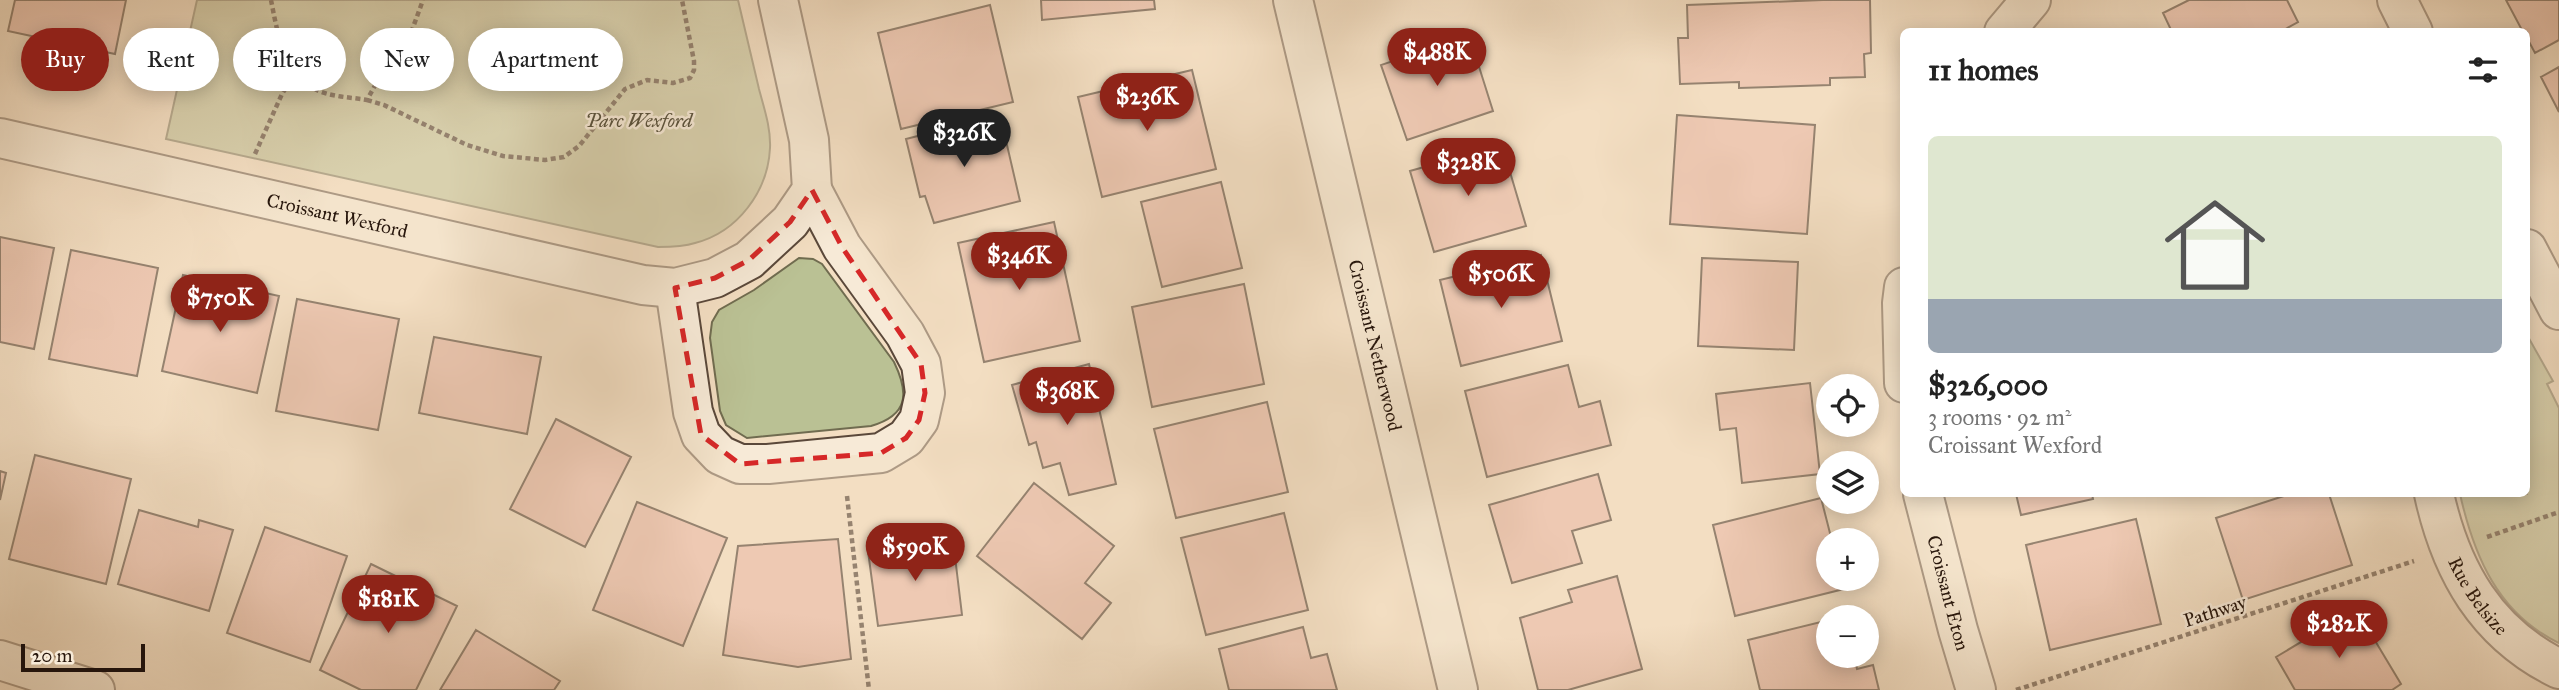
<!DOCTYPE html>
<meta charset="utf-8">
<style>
:root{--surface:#fff;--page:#f6f6f6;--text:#222;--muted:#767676;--line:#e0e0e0;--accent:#8f2418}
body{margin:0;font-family:"IM FELL Great Primer",serif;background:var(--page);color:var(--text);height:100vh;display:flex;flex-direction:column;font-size:26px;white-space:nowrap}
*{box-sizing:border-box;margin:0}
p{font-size:23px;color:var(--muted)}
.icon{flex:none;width:38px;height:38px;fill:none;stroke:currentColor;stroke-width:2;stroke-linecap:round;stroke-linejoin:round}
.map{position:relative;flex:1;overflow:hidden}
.sheet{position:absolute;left:1900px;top:28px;width:630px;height:469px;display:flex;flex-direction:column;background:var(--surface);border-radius:10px;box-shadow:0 4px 18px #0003}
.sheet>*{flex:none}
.top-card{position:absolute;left:21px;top:28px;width:665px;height:63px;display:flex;gap:14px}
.fabs{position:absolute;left:1816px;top:374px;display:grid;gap:14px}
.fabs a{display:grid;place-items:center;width:63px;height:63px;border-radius:50%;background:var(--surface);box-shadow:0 4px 18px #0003;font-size:35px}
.scale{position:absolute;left:21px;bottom:18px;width:124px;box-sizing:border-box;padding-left:7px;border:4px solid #27160c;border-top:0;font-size:19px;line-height:24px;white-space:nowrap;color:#27160c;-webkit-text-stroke:5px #f7ead7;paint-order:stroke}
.price{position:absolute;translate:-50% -60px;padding:0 16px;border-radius:24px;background:var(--accent);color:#fff;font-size:23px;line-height:46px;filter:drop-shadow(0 2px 4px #0008)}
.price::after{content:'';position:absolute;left:50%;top:42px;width:21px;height:16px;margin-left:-10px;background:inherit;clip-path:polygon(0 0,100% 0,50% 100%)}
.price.current{background:#222;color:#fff}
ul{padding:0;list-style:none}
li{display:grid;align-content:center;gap:14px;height:371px;padding:0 28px}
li+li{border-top:2px solid var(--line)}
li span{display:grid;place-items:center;height:217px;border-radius:10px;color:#555}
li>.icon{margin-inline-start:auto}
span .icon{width:126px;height:126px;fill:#fffc;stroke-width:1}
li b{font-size:30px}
h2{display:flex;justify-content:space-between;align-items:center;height:84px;padding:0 28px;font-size:30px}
.chip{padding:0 24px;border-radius:32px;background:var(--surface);box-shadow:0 4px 18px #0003;font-size:24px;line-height:63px}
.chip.current{background:var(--accent);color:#fff}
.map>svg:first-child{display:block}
.green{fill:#bac194;stroke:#706c50;stroke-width:2}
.building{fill:#e9b09f;stroke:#27160c;stroke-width:2}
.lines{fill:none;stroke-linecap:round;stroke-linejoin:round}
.minor-casing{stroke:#5a483a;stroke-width:42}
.path{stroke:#27160c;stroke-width:4.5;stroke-dasharray:5 3.5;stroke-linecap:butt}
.minor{stroke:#f7ead7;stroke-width:38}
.marked{fill:none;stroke:#d62828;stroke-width:5;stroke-dasharray:14 9;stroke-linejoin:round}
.labels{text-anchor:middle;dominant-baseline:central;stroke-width:5;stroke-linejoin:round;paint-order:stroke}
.park-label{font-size:19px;font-style:italic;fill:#5a523c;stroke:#f7ead7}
.street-label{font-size:19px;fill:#27160c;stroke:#f7ead7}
</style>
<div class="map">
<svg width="2559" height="690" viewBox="0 0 2559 690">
<rect width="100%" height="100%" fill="#f3dec2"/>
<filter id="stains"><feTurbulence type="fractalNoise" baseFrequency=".00286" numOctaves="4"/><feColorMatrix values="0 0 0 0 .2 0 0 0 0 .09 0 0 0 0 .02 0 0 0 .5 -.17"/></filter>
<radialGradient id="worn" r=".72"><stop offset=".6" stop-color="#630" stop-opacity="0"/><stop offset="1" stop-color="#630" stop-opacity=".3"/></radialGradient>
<path class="green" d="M 197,0 L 738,0 C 745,30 752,60 759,89 C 764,108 771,128 770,148 C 768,191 738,232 695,243 C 683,247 670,247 658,247 L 166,139 Z
M 799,258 L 813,259 L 822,264 L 894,362 C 909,393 909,415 871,426 L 747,438 L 726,425 L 720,411 L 710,338 L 712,322 L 719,310 L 754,290 Z
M 2527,335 L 2553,381 L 2547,384 L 2559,408 L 2559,643 C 2498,614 2474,556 2460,494 L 2527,494 Z"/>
<path class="building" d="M 15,0 L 126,0 L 115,54 L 8,31 Z
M 1041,0 L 1154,0 L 1155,9 L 1042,20 Z
M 1823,0 L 1870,0 L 1871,53 L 1864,54 L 1865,77 L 1830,78 L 1830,85 L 1739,88 L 1739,82 L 1680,84 L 1678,38 L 1688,38 L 1687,5 Z
M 2189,0 L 2287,0 L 2298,22 L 2280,32 L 2172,32 L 2163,13 Z
M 2506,0 L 2559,0 L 2559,40 L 2535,53 L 2527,38 L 2527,32 L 2523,32 Z
M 990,5 L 1013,102 L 901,129 L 878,33 Z
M 1469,35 L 1493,111 L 1407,140 L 1381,65 Z
M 2559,67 L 2559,112 L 2541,77 Z
M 1192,70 L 1216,169 L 1102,197 L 1078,97 Z
M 1000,115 L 1020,201 L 934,223 L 925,196 L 920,197 L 906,139 Z
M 1677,115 L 1815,125 L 1807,234 L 1670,224 Z
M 1502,145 L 1526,226 L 1434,252 L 1410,171 Z
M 1221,182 L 1242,268 L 1162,287 L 1141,202 Z
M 1054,222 L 1080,341 L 984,362 L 958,243 Z
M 0,237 L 54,248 L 34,349 L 0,342 Z
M 71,250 L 158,268 L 137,376 L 49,359 Z
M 1541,255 L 1562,341 L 1461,366 L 1440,280 Z
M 1702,258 L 1798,262 L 1794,350 L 1698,346 Z
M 183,275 L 279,296 L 257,393 L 162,371 Z
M 1244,284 L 1264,384 L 1152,407 L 1132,307 Z
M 297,299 L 399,319 L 378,430 L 276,411 Z
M 434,337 L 541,357 L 527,434 L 419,413 Z
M 1089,364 L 1116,484 L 1069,495 L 1060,463 L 1043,468 L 1036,442 L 1029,445 L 1012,385 Z
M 1568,365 L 1579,407 L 1600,401 L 1611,445 L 1487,477 L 1465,391 Z
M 1810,383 L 1820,474 L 1742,483 L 1736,428 L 1720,430 L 1716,394 Z
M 1267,402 L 1288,492 L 1176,518 L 1154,429 Z
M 556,419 L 631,457 L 585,547 L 510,509 Z
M 35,455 L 131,479 L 106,584 L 9,559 Z
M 0,471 L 6,473 L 0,500 Z
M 1598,474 L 1611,520 L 1572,531 L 1582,563 L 1512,583 L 1489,505 Z
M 1034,483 L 1114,546 L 1085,583 L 1111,603 L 1082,639 L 977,556 Z
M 2016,494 L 2092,494 L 2093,499 L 2021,515 Z
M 2290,494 L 2329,494 L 2352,565 L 2243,600 L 2216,518 Z
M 1821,498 L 1832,541 L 1829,541 L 1829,579 L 1841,579 L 1844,589 L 1735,616 L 1713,525 Z
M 637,502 L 727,538 L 683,646 L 593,610 Z
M 139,510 L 198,527 L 199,520 L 233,530 L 209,611 L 118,584 Z
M 1284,513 L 1308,610 L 1206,635 L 1181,538 Z
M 2136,519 L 2161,624 L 2050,650 L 2026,545 Z
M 265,527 L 347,556 L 310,662 L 227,633 Z
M 838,539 L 851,659 L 798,667 L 723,655 L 738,546 Z
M 953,540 L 962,615 L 878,626 L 868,551 Z
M 371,564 L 457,606 L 416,690 L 361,690 L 320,670 Z
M 1617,576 L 1642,669 L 1568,690 L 1538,690 L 1520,618 L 1572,602 L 1568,590 Z
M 2356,609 L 2401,684 L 2392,690 L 2295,690 L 2276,657 Z
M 1829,620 L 1829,656 L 1854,656 L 1857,669 L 1873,665 L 1879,690 L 1760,690 L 1748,640 Z
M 1303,627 L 1311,658 L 1327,654 L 1337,690 L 1229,690 L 1219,649 Z
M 476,630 L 560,681 L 554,690 L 440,690 Z"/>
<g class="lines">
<defs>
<g id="minor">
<path id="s1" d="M 1293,0 L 1458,690"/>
<path d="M 2397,0 L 2413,32"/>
<path d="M 2004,32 L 2031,0"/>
<path id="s2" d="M 0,138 L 643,285 L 675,288 L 715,278 L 749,260 L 790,222 L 812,190 L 809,140 L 778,0"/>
<path d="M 2527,249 L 2559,310"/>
<path d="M 1904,287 L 1902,303 L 1904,383"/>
<path d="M 675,288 L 693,412 L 701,435 L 720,455 L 740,464 L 768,464 L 881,453 L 906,438 L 919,420 L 925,393 L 921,364 L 905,334 L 842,247 L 812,190"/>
<path id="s3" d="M 1923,494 L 1958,630 L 1976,690"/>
<path id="s4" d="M 2434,494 C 2451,571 2486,633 2559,669"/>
<path d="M 0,660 L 95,690"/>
</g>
</defs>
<use href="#minor" class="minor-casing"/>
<path class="path" d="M 271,0 C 277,30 283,71 313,88 C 328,97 350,97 367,100 L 384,69 L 408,41 L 423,0
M 367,100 L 384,105 L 467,145 L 503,156 L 545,160 L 564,157 L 579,146 L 625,89 L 647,80 L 673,83 L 690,78 L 694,70 L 694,61 L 682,0
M 255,154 L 282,94 L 296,72
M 847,496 L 869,690
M 2487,537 L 2559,512
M 2016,690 L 2414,561"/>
<use href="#minor" class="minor"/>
</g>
<path d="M0 0H2559V690H0ZM 812,190 L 842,247 L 921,364 L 925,393 L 919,420 L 906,438 L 881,453 L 740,464 L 701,435 L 675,288 L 715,278 L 749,260 L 790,222 Z" fill="#f3dec2" fill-opacity=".55" fill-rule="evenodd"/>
<path class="marked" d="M 812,190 L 842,247 L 921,364 L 925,393 L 919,420 L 906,438 L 881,453 L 740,464 L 701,435 L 675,288 L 715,278 L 749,260 L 790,222 Z"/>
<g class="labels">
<g class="park-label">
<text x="639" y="120">Parc Wexford</text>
</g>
<g class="street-label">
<text stroke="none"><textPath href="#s2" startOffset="346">Croissant Wexford</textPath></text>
<text stroke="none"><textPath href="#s1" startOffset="355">Croissant Netherwood</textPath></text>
<text stroke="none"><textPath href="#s3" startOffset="102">Croissant Eton</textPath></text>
<text stroke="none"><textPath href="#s4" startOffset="112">Rue Belsize</textPath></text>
<text transform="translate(2215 611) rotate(-18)">Pathway</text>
</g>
</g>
<rect width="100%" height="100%" filter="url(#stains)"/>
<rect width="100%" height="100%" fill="url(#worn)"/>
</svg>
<div class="fabs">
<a><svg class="icon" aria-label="locate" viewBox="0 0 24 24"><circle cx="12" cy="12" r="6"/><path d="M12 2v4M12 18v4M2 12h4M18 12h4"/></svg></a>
<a><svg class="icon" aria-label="layers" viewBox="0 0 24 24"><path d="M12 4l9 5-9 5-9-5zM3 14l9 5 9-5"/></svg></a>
<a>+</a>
<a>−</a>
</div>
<div class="scale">20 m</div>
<b class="price" style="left:1437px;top:88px">$488K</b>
<b class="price" style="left:1147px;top:133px">$236K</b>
<b class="price current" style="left:964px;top:169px">$326K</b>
<b class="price" style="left:1468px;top:198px">$328K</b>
<b class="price" style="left:1019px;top:292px">$346K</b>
<b class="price" style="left:1501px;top:310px">$506K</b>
<b class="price" style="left:220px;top:334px">$750K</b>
<b class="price" style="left:1067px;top:427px">$368K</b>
<b class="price" style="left:915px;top:583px">$590K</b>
<b class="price" style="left:388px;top:635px">$181K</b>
<b class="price" style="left:2339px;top:660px">$282K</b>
<div class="top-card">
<a class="chip current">Buy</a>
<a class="chip">Rent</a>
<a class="chip">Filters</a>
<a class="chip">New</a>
<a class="chip">Apartment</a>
</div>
<section class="sheet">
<h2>11 homes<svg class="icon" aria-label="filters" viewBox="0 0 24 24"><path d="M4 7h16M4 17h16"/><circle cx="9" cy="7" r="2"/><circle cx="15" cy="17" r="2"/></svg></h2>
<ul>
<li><span style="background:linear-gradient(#dfe7d0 75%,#9aa5b1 0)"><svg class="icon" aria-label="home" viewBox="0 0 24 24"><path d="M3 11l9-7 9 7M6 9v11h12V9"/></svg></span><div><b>$326,000</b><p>3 rooms · 92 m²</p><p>Croissant Wexford</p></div></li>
</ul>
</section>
</div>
